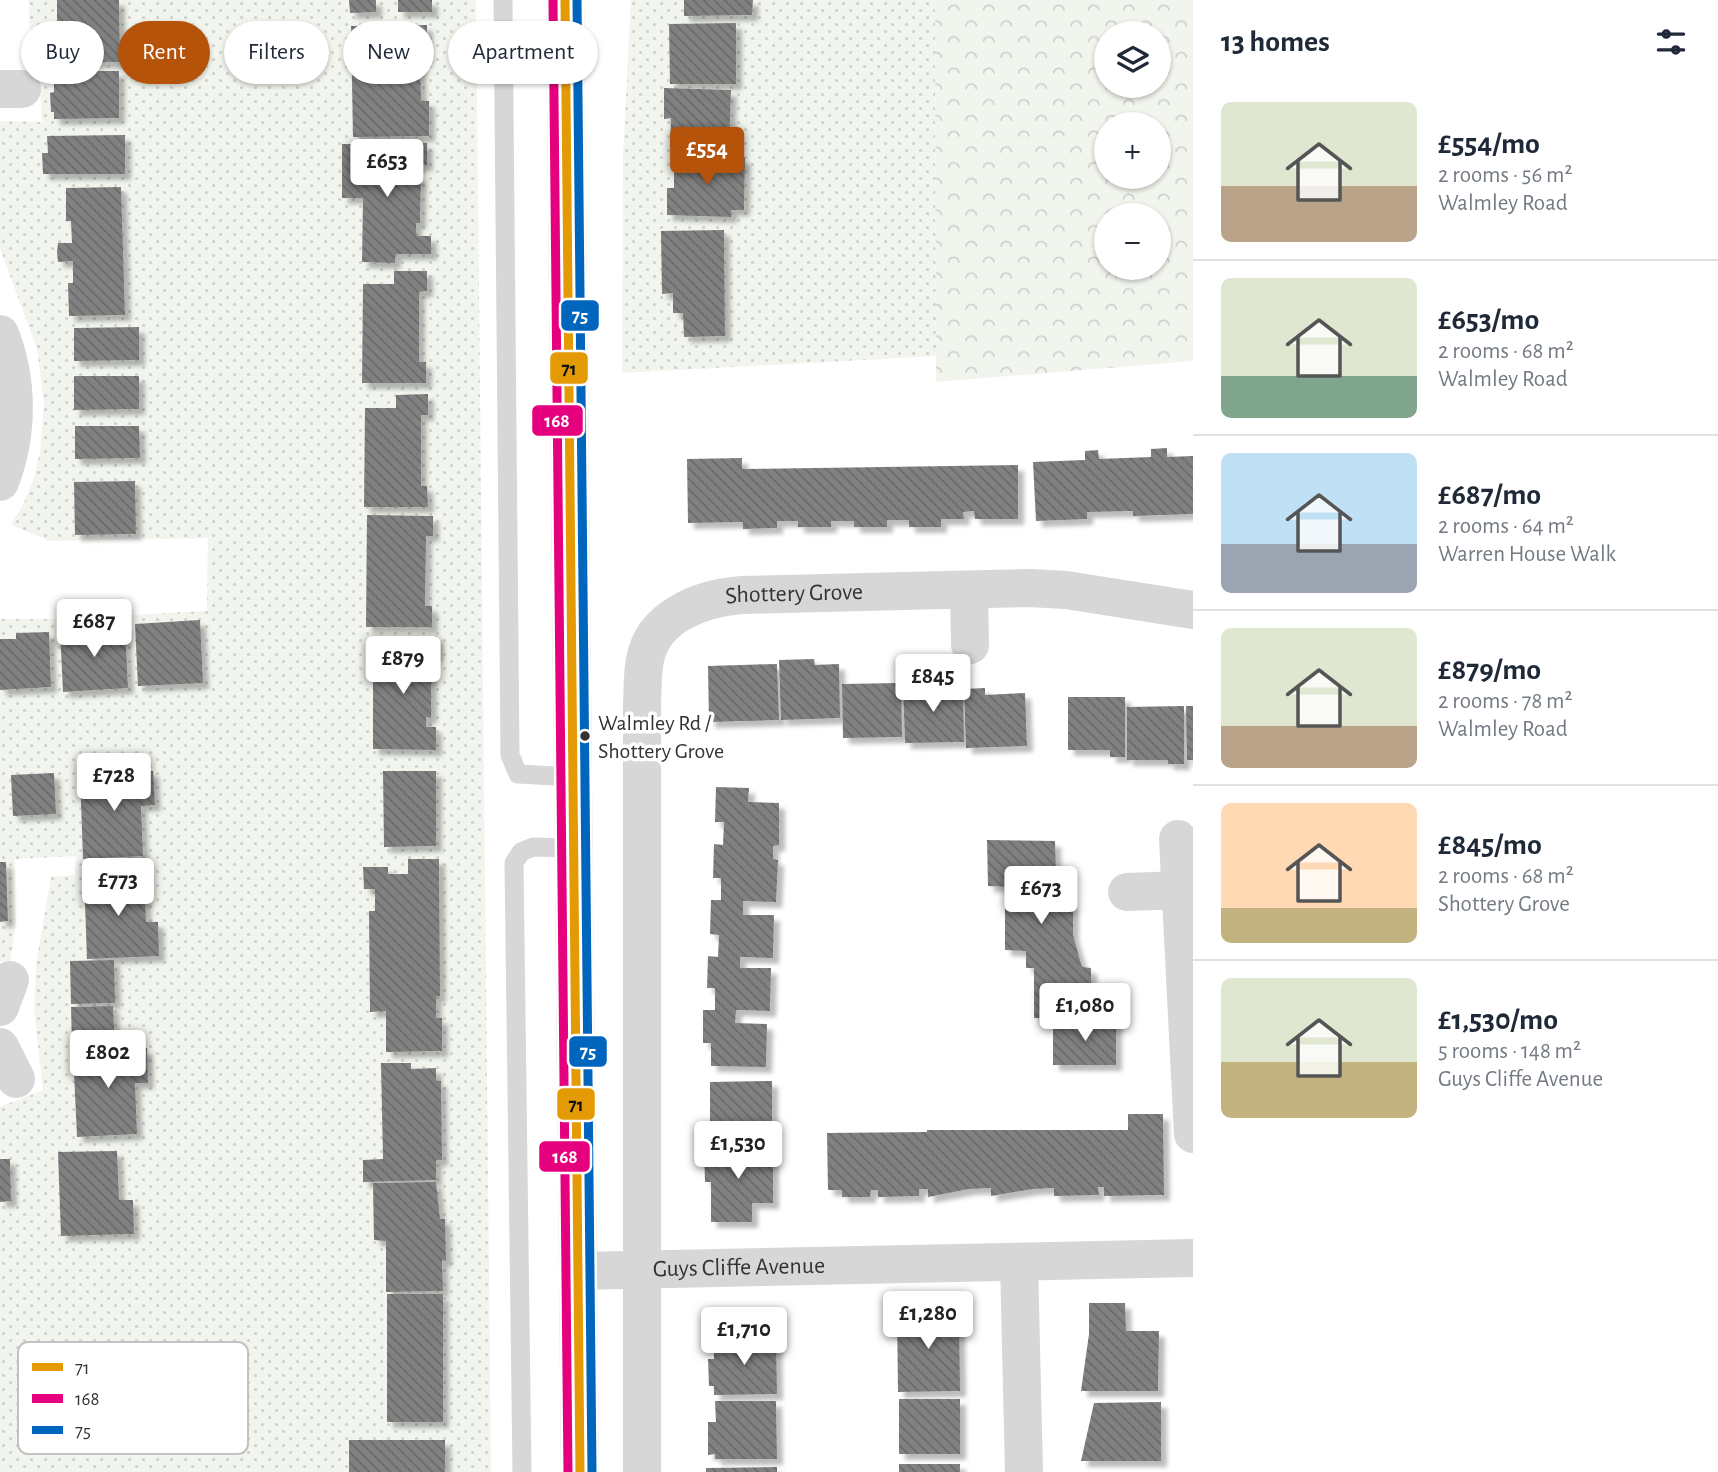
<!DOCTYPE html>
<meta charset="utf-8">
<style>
:root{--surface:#fff;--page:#f6f6f7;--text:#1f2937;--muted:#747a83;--line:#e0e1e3;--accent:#b45309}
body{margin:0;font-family:"Alegreya Sans",sans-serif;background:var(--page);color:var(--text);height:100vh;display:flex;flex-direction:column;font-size:26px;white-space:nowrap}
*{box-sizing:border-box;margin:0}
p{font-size:23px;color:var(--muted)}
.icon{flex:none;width:38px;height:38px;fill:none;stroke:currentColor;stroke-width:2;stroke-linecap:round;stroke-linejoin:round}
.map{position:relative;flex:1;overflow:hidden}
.drawer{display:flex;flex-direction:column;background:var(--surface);width:525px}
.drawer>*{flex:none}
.hud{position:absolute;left:21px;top:21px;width:665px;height:63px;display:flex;gap:14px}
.controls{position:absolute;left:1094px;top:21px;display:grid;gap:14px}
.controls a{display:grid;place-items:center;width:77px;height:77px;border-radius:50%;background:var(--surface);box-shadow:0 2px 5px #0004;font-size:35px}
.price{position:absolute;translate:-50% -60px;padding:0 16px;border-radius:7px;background:#fff;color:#222;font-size:23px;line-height:46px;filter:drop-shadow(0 2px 4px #0008)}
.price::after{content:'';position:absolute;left:50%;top:42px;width:21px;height:16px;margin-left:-10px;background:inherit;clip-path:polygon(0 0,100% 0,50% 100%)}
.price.on{background:var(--accent);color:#fff}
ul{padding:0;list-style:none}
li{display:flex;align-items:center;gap:21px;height:175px;padding:0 28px}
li+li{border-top:2px solid var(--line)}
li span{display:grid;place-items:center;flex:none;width:196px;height:140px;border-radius:10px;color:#555}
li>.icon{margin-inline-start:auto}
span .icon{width:84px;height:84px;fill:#fffc;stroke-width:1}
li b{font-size:30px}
h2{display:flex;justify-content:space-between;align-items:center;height:84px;padding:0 28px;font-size:30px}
.pill{padding:0 24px;border-radius:32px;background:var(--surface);box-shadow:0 2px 5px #0004;font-size:24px;line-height:63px}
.pill.on{background:var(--accent);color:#fff}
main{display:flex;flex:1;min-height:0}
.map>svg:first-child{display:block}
.grass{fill:url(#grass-dots)}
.park{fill:url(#park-crowns);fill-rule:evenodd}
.building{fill:url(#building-back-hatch);filter:url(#shadow)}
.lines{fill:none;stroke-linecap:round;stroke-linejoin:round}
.lane{stroke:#d7d7d7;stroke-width:19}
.street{stroke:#d7d7d7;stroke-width:38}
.secondary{stroke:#d0d0d0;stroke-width:38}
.bus-1-casing{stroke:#fff;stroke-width:14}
.bus-2-casing{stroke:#fff;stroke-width:14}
.bus-3-casing{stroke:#fff;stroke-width:14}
.bus-1{stroke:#e39a05;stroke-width:9}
.bus-2{stroke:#e5007d;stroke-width:9}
.bus-3{stroke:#0065bd;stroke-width:9}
.bus-dot{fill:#333;stroke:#fff;stroke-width:2.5}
.labels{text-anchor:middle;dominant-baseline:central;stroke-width:7;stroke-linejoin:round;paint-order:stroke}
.bus-label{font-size:22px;fill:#333;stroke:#fff;text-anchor:start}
.street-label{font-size:24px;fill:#333;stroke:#fff}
.key{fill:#fff;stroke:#c2c2c2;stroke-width:2}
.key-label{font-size:19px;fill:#333}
.line-badge{stroke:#fff;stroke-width:2.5}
.badge-label{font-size:19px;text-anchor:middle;font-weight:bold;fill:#fff}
.pale-badge-label{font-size:19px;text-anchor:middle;font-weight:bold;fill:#111}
</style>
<main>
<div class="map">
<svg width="1193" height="1472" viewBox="0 0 1193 1472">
<defs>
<pattern id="grass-dots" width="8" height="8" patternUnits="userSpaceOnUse" patternTransform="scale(1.75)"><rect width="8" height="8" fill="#f1f5ed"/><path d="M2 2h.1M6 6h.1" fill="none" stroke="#cfd2cc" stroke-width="1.8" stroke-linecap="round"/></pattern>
<pattern id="park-crowns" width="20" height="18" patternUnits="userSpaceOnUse" patternTransform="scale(1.75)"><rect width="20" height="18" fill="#f1f5ed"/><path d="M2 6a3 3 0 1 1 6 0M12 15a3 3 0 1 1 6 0" fill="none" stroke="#cfd2cc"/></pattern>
<pattern id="building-back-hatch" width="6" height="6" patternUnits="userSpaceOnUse" patternTransform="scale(1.75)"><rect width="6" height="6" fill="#818181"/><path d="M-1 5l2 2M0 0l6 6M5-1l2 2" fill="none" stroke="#6a6a6a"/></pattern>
<filter id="shadow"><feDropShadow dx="6" dy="6" stdDeviation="2" flood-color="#0004"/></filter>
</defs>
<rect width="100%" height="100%" fill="#fff"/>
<path class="grass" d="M 29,0 L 57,0 L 57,50 L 30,51 Z
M 119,0 L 476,0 L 491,1472 L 0,1472 L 0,1107 L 43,1090 L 34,1009 L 36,964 L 51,877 L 75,875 L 76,856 L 15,859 L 16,924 L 10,962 L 0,961 L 0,619 L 53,619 L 207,611 L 208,538 L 50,541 L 11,525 L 23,505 L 34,478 L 40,453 L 44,404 L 37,349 L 0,248 L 0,121 L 42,122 L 38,58 L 58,58 L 58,63 L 120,62 Z
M 631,0 L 935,0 L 936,356 L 622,373 L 623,156 Z"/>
<path class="park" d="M 935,0 L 1193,0 L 1193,361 L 936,382 ZM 1106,33 L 1158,33 L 1158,86 L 1106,86 ZM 1106,124 L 1158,124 L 1158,177 L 1106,177 ZM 1106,215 L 1158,215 L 1158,268 L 1106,268 Z"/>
<path class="building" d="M 57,0 L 119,0 L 120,62 L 57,63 Z
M 349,0 L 376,0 L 376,12 L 350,13 Z
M 398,0 L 432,0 L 432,12 L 398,12 Z
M 684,0 L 753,0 L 752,15 L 684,16 Z
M 736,23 L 736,84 L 670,84 L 669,24 Z
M 427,25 L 427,57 L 420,58 L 421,101 L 429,101 L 429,136 L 353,137 L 351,26 Z
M 54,71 L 119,71 L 119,118 L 54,119 L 54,112 L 51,112 L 50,93 L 54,92 Z
M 664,88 L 731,90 L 729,148 L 670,146 L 671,118 L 664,119 Z
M 125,135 L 125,174 L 43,174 L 42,153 L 48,153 L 47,136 Z
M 394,143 L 427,143 L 427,165 L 415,165 L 415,176 L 421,176 L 420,223 L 416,223 L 416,236 L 431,236 L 431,254 L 395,254 L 395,263 L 362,262 L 363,198 L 342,198 L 342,144 L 374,144 L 374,156 L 394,156 Z
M 674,157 L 745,158 L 744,210 L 731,210 L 731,217 L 667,215 L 667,188 L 674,188 Z
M 121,187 L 125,315 L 69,316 L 68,283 L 73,283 L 73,261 L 58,262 L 57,252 L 58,243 L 72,243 L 71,221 L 66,221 L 66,188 Z
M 724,230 L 725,336 L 684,337 L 683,313 L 673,313 L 673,293 L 662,294 L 661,231 Z
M 394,271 L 427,271 L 427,291 L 419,292 L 419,362 L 426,362 L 426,383 L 362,383 L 363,284 L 394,284 Z
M 139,327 L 139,360 L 74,361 L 74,328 Z
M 74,376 L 139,376 L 139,409 L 74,410 Z
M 428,394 L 428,415 L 421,415 L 421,486 L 427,486 L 428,507 L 364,507 L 365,408 L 396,408 L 396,395 Z
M 75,426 L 139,426 L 140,458 L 75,459 Z
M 1167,448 L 1167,457 L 1193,456 L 1193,514 L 1133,516 L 1133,511 L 1087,512 L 1087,519 L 1036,521 L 1033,462 L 1085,460 L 1085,451 L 1098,450 L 1099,459 L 1151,457 L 1151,449 Z
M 742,458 L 742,469 L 1018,465 L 1018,519 L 975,519 L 974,511 L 963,512 L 964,519 L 941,519 L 941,527 L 909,527 L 909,520 L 887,520 L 887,527 L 854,527 L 854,521 L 831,521 L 831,527 L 798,527 L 798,521 L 777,521 L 777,528 L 743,529 L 743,522 L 688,523 L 687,459 Z
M 135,481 L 136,534 L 75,535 L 74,482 Z
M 367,515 L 433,516 L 433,536 L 426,536 L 425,606 L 432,606 L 432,627 L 366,627 Z
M 200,620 L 203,683 L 138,686 L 135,624 Z
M 125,625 L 128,688 L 63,692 L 60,629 Z
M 49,632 L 51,687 L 0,690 L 0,639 L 16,639 L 16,633 Z
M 405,636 L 437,636 L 437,656 L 425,657 L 425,671 L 431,671 L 431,718 L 426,717 L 426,727 L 436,727 L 436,750 L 373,749 L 373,648 L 404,648 Z
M 814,659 L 815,665 L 839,664 L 840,718 L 781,720 L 779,660 Z
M 777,664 L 779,720 L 709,722 L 708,666 Z
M 927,682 L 927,689 L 963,687 L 964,742 L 905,743 L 903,683 Z
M 901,683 L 902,737 L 843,738 L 842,684 Z
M 985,688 L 985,695 L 1025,693 L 1027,746 L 966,748 L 964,689 Z
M 1068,697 L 1125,697 L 1125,757 L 1110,757 L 1110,750 L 1068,750 Z
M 1184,706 L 1184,764 L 1168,764 L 1168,760 L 1127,760 L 1127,707 Z
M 1186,706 L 1193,706 L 1193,760 L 1187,760 Z
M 153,771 L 155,805 L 141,806 L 143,856 L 83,859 L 80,774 Z
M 383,771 L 436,771 L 436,846 L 384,847 Z
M 54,773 L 56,814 L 13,816 L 11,775 Z
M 716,787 L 749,788 L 748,802 L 779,803 L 779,845 L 773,846 L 773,859 L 778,860 L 776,902 L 743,901 L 743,915 L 774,915 L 773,958 L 740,957 L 740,968 L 771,968 L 770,1011 L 736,1010 L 735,1023 L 767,1024 L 766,1067 L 711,1066 L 711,1043 L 703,1043 L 703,1010 L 715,1010 L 715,988 L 707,988 L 708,956 L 718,957 L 719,935 L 710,934 L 711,900 L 721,900 L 721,878 L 713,878 L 714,844 L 723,845 L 724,822 L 715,822 Z
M 987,840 L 1055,841 L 1056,871 L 1064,904 L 1073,903 L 1073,935 L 1082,967 L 1091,968 L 1092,1018 L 1034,1018 L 1034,968 L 1026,968 L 1026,951 L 1005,950 L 1005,904 L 1009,904 L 1009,887 L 988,886 Z
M 408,859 L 439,859 L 440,996 L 436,996 L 436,1018 L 442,1018 L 442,1051 L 386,1052 L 386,1011 L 370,1012 L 369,911 L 375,911 L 375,889 L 364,889 L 363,867 L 388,867 L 388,874 L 408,874 Z
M 0,862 L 6,862 L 8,921 L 0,922 Z
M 144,873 L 146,922 L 158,922 L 159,956 L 87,959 L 84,875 Z
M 114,960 L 115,1003 L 71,1004 L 70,961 Z
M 113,1006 L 115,1044 L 72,1046 L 71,1007 Z
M 1116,1020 L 1116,1065 L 1053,1065 L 1053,1021 Z
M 147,1048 L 148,1083 L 135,1083 L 137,1134 L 77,1137 L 73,1051 Z
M 381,1063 L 411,1063 L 411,1069 L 436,1068 L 436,1081 L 441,1081 L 442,1160 L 436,1160 L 436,1180 L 363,1182 L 363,1160 L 383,1159 Z
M 772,1081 L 772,1138 L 710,1138 L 710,1082 Z
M 1128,1114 L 1163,1114 L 1164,1195 L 1104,1196 L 1104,1187 L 1098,1187 L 1099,1195 L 1054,1196 L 1054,1188 L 1033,1189 L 991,1196 L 991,1188 L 969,1189 L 928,1197 L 928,1189 L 919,1189 L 919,1196 L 878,1197 L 878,1190 L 871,1190 L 870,1197 L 842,1197 L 842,1190 L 828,1190 L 827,1133 L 927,1132 L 927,1130 L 1128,1130 Z
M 704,1147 L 773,1148 L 773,1203 L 752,1203 L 752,1222 L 711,1222 L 711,1182 L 705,1182 Z
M 117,1151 L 119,1200 L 133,1200 L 134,1234 L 61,1236 L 58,1152 Z
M 0,1159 L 10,1159 L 11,1201 L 0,1202 Z
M 436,1182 L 440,1219 L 445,1219 L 446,1261 L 442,1260 L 443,1291 L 386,1292 L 386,1241 L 374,1240 L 373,1183 Z
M 387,1294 L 443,1294 L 443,1422 L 387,1422 Z
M 1089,1303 L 1125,1303 L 1126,1331 L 1159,1331 L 1158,1391 L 1081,1391 L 1089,1334 Z
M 959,1310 L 960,1391 L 898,1392 L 897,1311 Z
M 776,1337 L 777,1394 L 714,1395 L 714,1386 L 709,1386 L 708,1359 L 714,1359 L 714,1339 Z
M 899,1399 L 960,1399 L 960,1454 L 899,1454 Z
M 715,1401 L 776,1401 L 777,1459 L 715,1459 L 715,1454 L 708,1455 L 708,1422 L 716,1422 Z
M 1161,1402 L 1161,1461 L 1081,1461 L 1094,1403 Z
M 349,1440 L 445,1440 L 445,1472 L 349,1472 Z
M 899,1464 L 960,1464 L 960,1472 L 899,1472 Z
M 777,1467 L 777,1472 L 706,1472 L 706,1468 Z"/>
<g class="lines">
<path class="lane" d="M 503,0 L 510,755 L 518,774 L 573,777
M 522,1472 L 514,863 L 521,852 L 533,847 L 574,848"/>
<g class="street">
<path d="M 0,89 L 22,89"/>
<path d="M 0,334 C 19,382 18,435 0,482"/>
<path d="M 969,590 L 970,645"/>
<path d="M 1178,839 L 1193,1134"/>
<path d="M 1127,892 L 1181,890"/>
<path d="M 0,1007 L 10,980"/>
<path d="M 0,1047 L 16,1079"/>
<path d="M 1019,1262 L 1024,1472"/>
<path id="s1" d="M 578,1271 L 1193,1258"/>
<path id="s2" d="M 642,1472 L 642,704 C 643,689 642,674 645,660 C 653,615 703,598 742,595 L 1029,588 L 1066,590 L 1193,610"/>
</g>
<path class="secondary" d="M 565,0 L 580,1472"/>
<defs>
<path id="bus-1" d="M 565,0 L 580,1472"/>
<path id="bus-2" d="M 553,0 L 568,1472"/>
<path id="bus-3" d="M 577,0 L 592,1472"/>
</defs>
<use href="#bus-1" class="bus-1-casing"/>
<use href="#bus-2" class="bus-2-casing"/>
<use href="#bus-3" class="bus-3-casing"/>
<use href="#bus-1" class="bus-1"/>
<use href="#bus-2" class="bus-2"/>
<use href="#bus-3" class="bus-3"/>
</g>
<circle class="bus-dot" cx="585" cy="736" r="6"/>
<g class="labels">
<g class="bus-label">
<text x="598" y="723">Walmley Rd /<tspan x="598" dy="28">Shottery Grove</tspan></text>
</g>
<g class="street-label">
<text stroke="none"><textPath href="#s2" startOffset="990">Shottery Grove</textPath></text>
<text stroke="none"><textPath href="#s1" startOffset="161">Guys Cliffe Avenue</textPath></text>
</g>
</g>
<rect x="18" y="1342" width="230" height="112" rx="10" class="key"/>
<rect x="32" y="1363" width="31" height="8" fill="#e39a05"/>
<rect x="32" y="1394" width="31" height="9" fill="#e5007d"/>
<rect x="32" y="1426" width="31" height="8" fill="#0065bd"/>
<g class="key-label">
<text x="75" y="1374">71</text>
<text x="75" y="1405">168</text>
<text x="75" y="1437">75</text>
</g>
<g class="line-badge">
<rect x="560" y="299" width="40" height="33" rx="7" fill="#0065bd"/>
<rect x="549" y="351" width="40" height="34" rx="7" fill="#e39a05"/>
<rect x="531" y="404" width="53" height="33" rx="7" fill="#e5007d"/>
<rect x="568" y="1035" width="40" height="33" rx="7" fill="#0065bd"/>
<rect x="556" y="1087" width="40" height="34" rx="7" fill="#e39a05"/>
<rect x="538" y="1140" width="53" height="33" rx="7" fill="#e5007d"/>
</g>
<g class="badge-label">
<text x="580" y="322">75</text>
<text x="557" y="427">168</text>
<text x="588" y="1058">75</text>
<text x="565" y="1163">168</text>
</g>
<g class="pale-badge-label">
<text x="569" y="375">71</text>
<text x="576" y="1111">71</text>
</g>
</svg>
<div class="controls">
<a><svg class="icon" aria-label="layers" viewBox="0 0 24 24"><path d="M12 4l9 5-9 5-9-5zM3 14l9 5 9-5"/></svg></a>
<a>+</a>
<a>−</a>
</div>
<b class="price on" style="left:707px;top:187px">£554</b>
<b class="price" style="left:387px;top:199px">£653</b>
<b class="price" style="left:94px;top:659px">£687</b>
<b class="price" style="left:403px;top:696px">£879</b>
<b class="price" style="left:933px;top:714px">£845</b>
<b class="price" style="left:114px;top:813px">£728</b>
<b class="price" style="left:118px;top:918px">£773</b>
<b class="price" style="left:1041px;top:926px">£673</b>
<b class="price" style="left:1085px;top:1043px">£1,080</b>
<b class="price" style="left:108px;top:1090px">£802</b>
<b class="price" style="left:738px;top:1181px">£1,530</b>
<b class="price" style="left:928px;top:1351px">£1,280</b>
<b class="price" style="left:744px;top:1367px">£1,710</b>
<div class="hud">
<a class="pill">Buy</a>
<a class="pill on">Rent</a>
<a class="pill">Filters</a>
<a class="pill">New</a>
<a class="pill">Apartment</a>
</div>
</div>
<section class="drawer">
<h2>13 homes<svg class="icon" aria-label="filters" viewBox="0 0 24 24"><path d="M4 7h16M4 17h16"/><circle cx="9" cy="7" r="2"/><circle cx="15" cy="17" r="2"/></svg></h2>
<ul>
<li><span style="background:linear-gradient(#dfe7d0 60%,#b9a48a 0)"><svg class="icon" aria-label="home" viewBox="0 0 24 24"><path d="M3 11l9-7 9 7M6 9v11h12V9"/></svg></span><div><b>£554/mo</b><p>2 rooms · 56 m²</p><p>Walmley Road</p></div></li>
<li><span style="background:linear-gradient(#dfe7d0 70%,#7fa58c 0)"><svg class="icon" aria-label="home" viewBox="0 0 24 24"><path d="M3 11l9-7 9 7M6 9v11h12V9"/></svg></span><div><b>£653/mo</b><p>2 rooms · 68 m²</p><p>Walmley Road</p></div></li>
<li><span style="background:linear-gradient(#bfe0f5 65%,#9aa5b1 0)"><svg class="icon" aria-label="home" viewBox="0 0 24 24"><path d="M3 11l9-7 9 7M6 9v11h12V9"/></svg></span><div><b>£687/mo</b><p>2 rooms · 64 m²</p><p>Warren House Walk</p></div></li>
<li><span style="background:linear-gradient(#dfe7d0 70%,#b9a48a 0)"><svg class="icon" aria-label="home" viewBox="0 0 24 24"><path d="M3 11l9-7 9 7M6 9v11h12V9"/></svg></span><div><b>£879/mo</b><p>2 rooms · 78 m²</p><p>Walmley Road</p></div></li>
<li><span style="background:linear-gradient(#ffd9b3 75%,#c2b280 0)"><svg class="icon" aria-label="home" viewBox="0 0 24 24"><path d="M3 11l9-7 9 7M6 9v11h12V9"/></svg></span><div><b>£845/mo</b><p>2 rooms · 68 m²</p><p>Shottery Grove</p></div></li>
<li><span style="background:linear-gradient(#dfe7d0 60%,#c2b280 0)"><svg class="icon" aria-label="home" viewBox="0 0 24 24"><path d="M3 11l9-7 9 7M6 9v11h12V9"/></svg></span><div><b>£1,530/mo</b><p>5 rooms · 148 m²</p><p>Guys Cliffe Avenue</p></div></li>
</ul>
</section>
</main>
